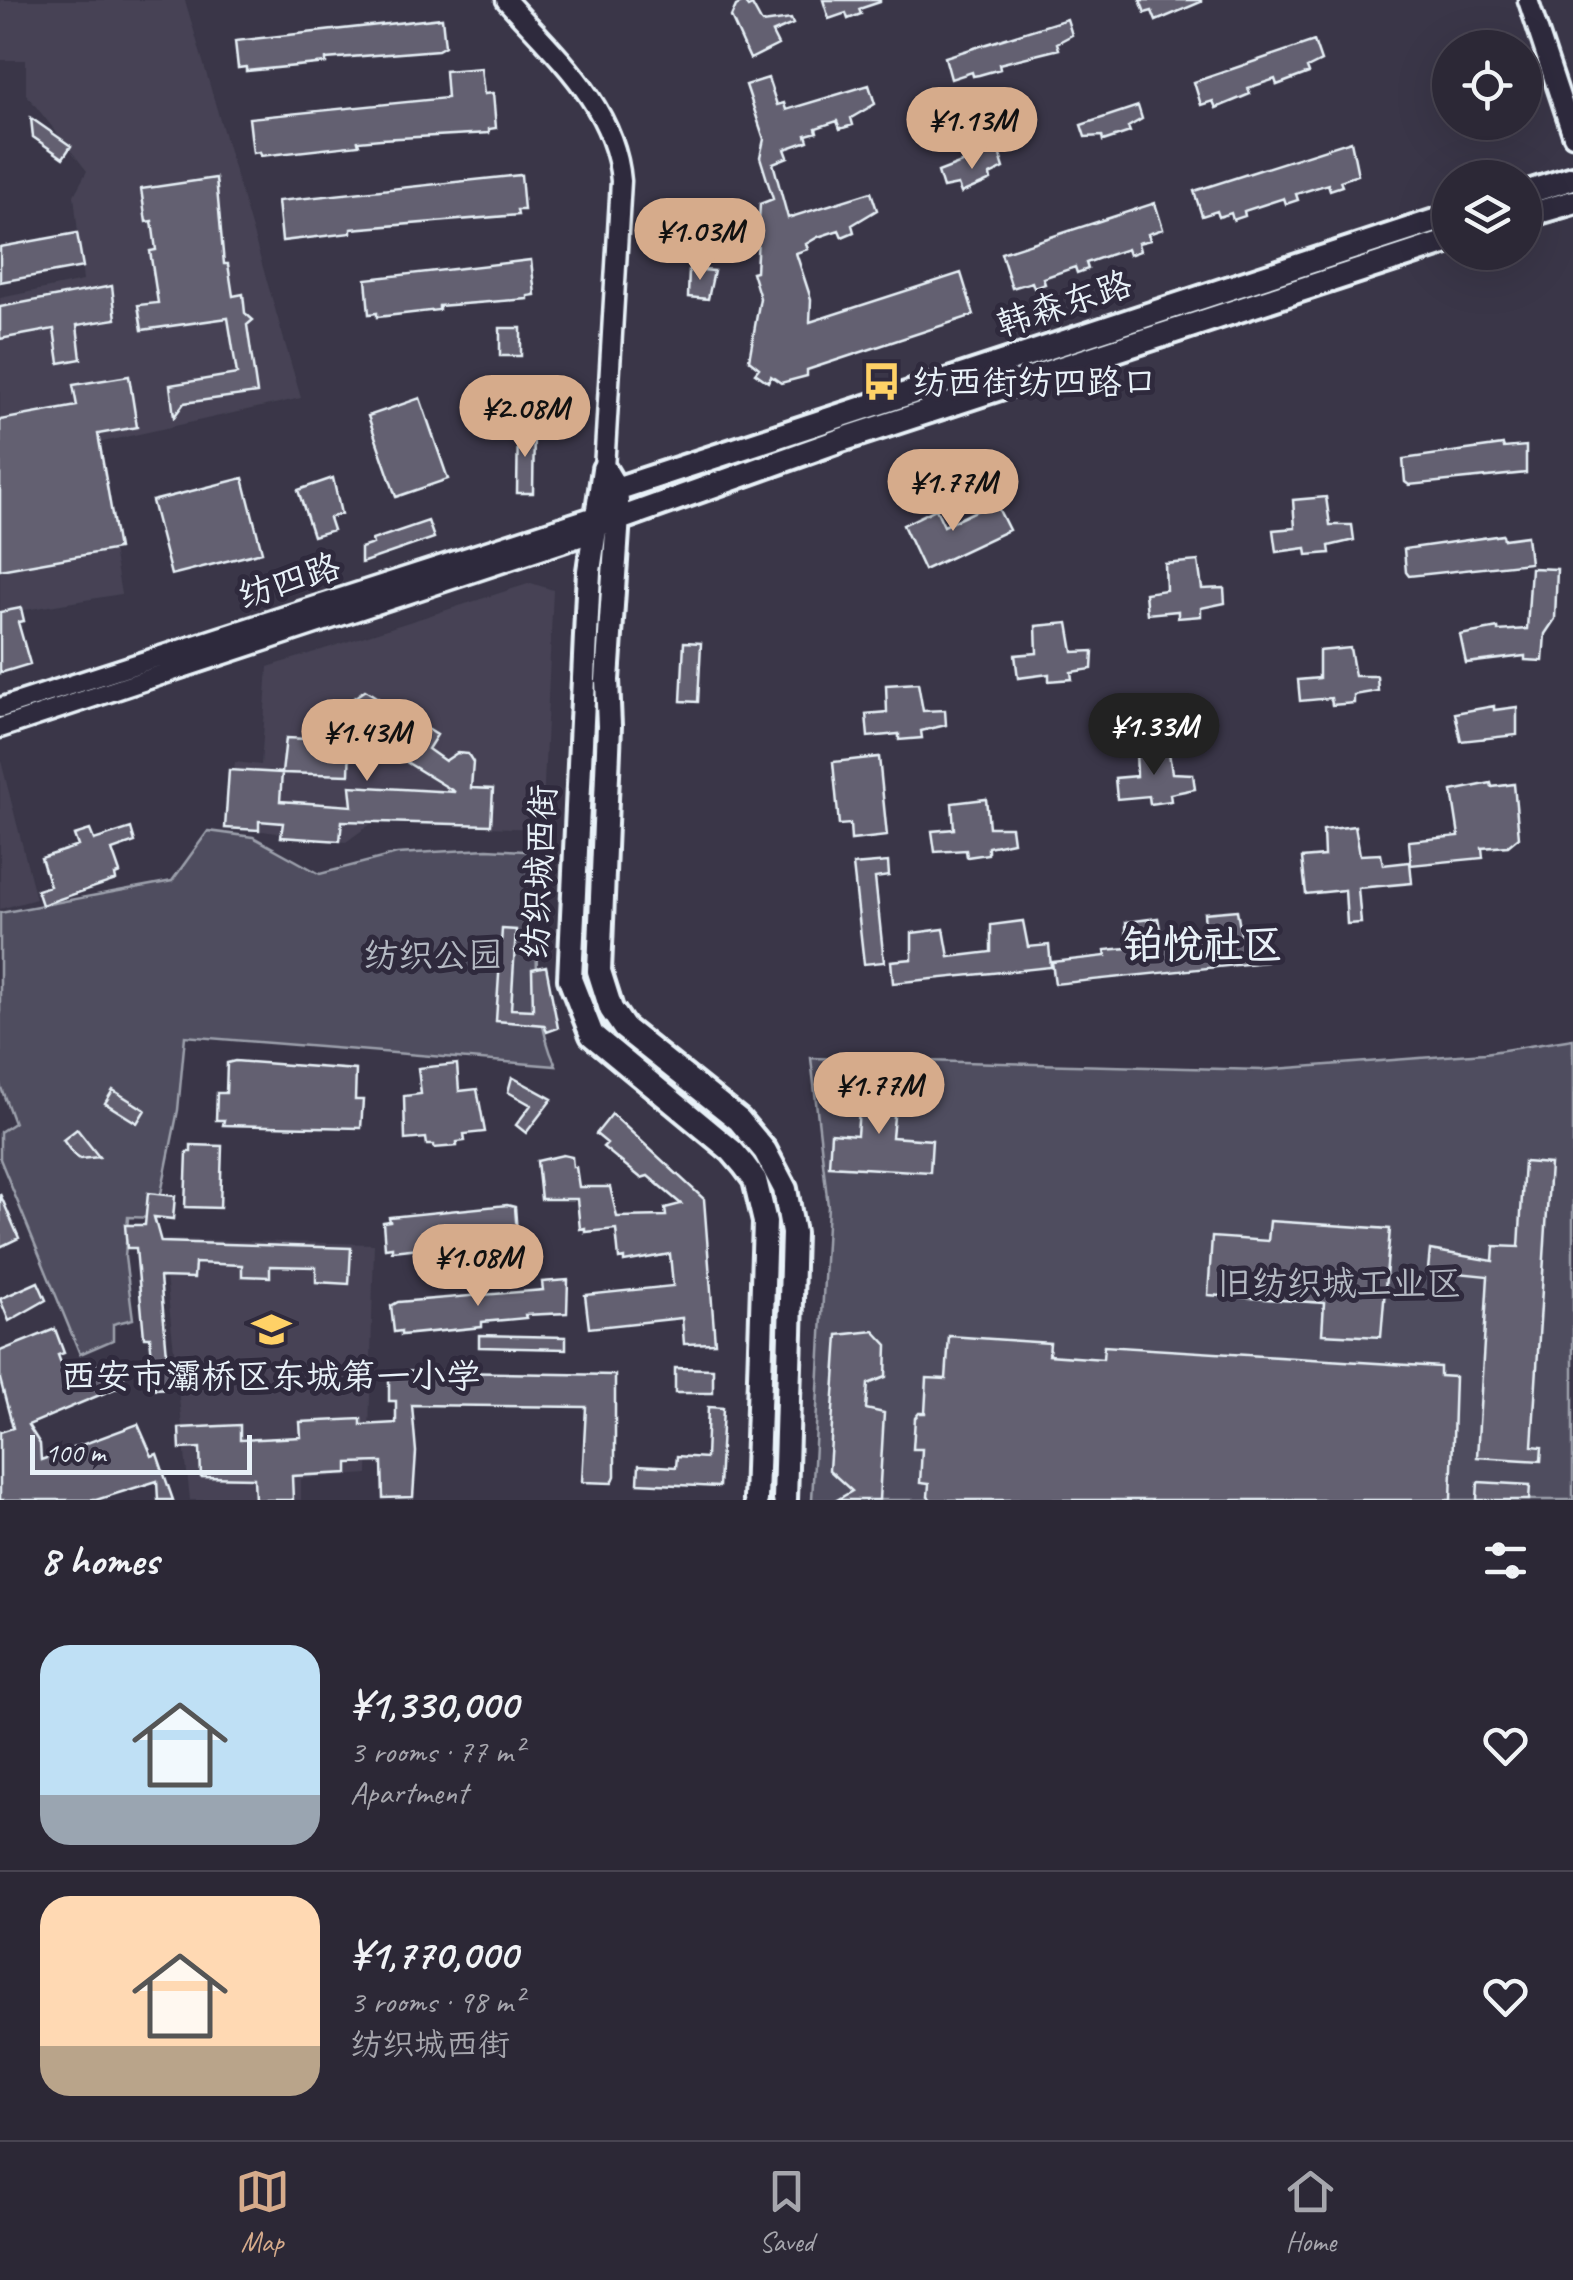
<!DOCTYPE html>
<meta charset="utf-8">
<style>
:root{--surface:#2c2836;--page:#34303e;--text:#f1f3f6;--muted:#a6a6ad;--line:#484451;--accent:#d6ab8b}
body{margin:0;font-family:Caveat,"LXGW WenKai TC",sans-serif;background:var(--page);color:var(--text);height:100vh;display:flex;flex-direction:column;font-size:38px;white-space:nowrap}
*{box-sizing:border-box;margin:0}
p{font-size:32px;color:var(--muted)}
.icon{flex:none;width:55px;height:55px;fill:none;stroke:currentColor;stroke-width:2;stroke-linecap:round;stroke-linejoin:round}
.map{position:relative;height:1500px;overflow:hidden}
.side{display:flex;flex-direction:column;background:var(--surface);flex:1}
.side>*{flex:none}
.controls{position:absolute;left:1432px;top:30px;display:grid;gap:20px}
.controls a{display:grid;place-items:center;width:110px;height:110px;border-radius:50%;background:var(--surface);box-shadow:0 10px 40px #0002,0 0 0 2px var(--line);font-size:50px}
.scale{position:absolute;left:30px;bottom:25px;width:222px;box-sizing:border-box;padding-left:10px;border:5px solid #e8f1f8;border-top:0;font-size:28px;line-height:35px;white-space:nowrap;color:#e8f1f8;-webkit-text-stroke:8px #2f2a3d;paint-order:stroke}
.price{position:absolute;translate:-50% -85px;padding:0 22px;border-radius:35px;background:var(--accent);color:#111;font-size:32px;line-height:65px;filter:drop-shadow(0 2px 5px #0008)}
.price::after{content:'';position:absolute;left:50%;top:60px;width:30px;height:22px;margin-left:-15px;background:inherit;clip-path:polygon(0 0,100% 0,50% 100%)}
.price.on{background:#222;color:#fff}
ul{padding:0;list-style:none}
li{display:flex;align-items:center;gap:30px;height:250px;padding:0 40px}
li+li{border-top:2px solid var(--line)}
li span{display:grid;place-items:center;flex:none;width:280px;height:200px;border-radius:30px;color:#555}
li>.icon{margin-inline-start:auto}
span .icon{width:120px;height:120px;fill:#fffc;stroke-width:1}
li b{font-size:42px}
h2{display:flex;justify-content:space-between;align-items:center;height:120px;padding:0 40px;font-size:42px}
.tab-bar{display:flex;justify-content:space-around;align-items:center;height:140px;border-top:2px solid var(--line);background:var(--surface);font-size:28px;color:var(--muted)}
.tab-bar a{display:grid;justify-items:center;gap:5px}
.tab-bar .on{color:var(--accent)}
.map>svg:first-child{display:block}
.built{fill:#464354}
.green{fill:#504e5f;stroke:#9ca0ac;stroke-width:2.5}
.building{fill:#636171;stroke:#e8f1f8;stroke-width:2.5}
.lines{fill:none;stroke-linecap:round;stroke-linejoin:round}
.minor-casing{stroke:#e8f1f8;stroke-width:25}
.major-casing{stroke:#e8f1f8;stroke-width:30}
.minor{stroke:#2f2a3d;stroke-width:18}
.major{stroke:#2f2a3d;stroke-width:22}
.labels{text-anchor:middle;dominant-baseline:central;stroke-width:10;stroke-linejoin:round;paint-order:stroke}
.street-label{font-size:35px;fill:#e8f1f8;stroke:#2f2a3d}
.poi-label{font-size:35px;fill:#e8f1f8;stroke:#2f2a3d;text-anchor:start}
.park-label{font-size:35px;fill:#b3b8c2;stroke:#2f2a3d}
.quarter-label{font-size:40px;font-weight:bold;fill:#e8f1f8;stroke:#2f2a3d}
</style>
<div class="map">
<svg width="1573" height="1500" viewBox="0 0 1573 1500">
<rect width="100%" height="100%" fill="#3a3648"/>
<filter id="ink" filterUnits="userSpaceOnUse"><feTurbulence type="fractalNoise" baseFrequency=".01" numOctaves="2"/><feDisplacementMap in="SourceGraphic" scale="20" xChannelSelector="R" yChannelSelector="G"/><feConvolveMatrix kernelMatrix="1 2 1 2 8 2 1 2 1" color-interpolation-filters="sRGB"/></filter>
<g filter="url(#ink)">
<path class="built" d="M 0,0 L 185,0 L 301,398 L 94,444 L 121,594 L 19,611 L 22,627 L 0,631 L 0,298 L 83,281 L 74,195 L 87,171 L 26,94 L 26,60 L 0,60 Z
M 531,583 L 553,590 L 542,829 L 372,823 L 346,842 L 225,826 L 235,762 L 261,765 L 268,667 Z
M 0,757 L 36,899 L 0,909 Z
M 162,1239 L 374,1244 L 368,1474 L 301,1479 L 301,1500 L 190,1500 Z"/>
<path class="green" d="M 208,831 L 253,837 L 320,874 L 397,854 L 487,849 L 542,852 C 539,922 526,1001 556,1066 L 185,1036 L 178,1110 L 156,1218 L 128,1217 L 125,1257 L 133,1319 L 113,1324 L 113,1340 L 80,1354 L 0,1159 L 0,1132 L 14,1123 L 0,1085 L 0,913 L 172,881 Z
M 1573,1039 L 1573,1500 L 812,1500 L 828,1206 L 811,1058 L 1262,1070 L 1485,1053 Z"/>
<path class="building" d="M 823,0 L 880,0 L 880,2 L 859,9 L 861,14 L 848,19 L 846,13 L 829,19 Z
M 1140,0 L 1201,0 L 1201,2 L 1156,21 L 1152,11 L 1145,13 Z
M 744,2 L 748,7 L 752,5 L 762,23 L 791,19 L 793,24 L 772,33 L 778,45 L 750,59 L 731,17 L 736,6 Z
M 442,18 L 445,46 L 438,50 L 326,59 L 326,63 L 246,71 L 246,67 L 238,68 L 235,41 Z
M 1067,19 L 1072,35 L 1057,43 L 1059,49 L 999,64 L 1000,69 L 979,75 L 973,76 L 972,72 L 951,79 L 945,57 Z
M 1314,41 L 1321,61 L 1307,68 L 1309,73 L 1277,85 L 1275,79 L 1248,88 L 1250,94 L 1216,108 L 1213,101 L 1201,105 L 1194,82 Z
M 481,68 L 484,94 L 493,93 L 496,128 L 489,129 L 489,133 L 381,139 L 358,141 L 359,145 L 261,156 L 260,152 L 253,153 L 249,118 L 447,98 L 445,71 Z
M 768,78 L 777,105 L 784,103 L 786,110 L 869,85 L 875,104 L 851,118 L 853,125 L 840,129 L 837,121 L 816,128 L 817,132 L 806,135 L 808,141 L 785,149 L 788,157 L 773,163 L 788,218 L 871,192 L 877,210 L 852,225 L 854,232 L 842,237 L 839,230 L 818,237 L 806,244 L 808,249 L 796,253 L 811,299 L 810,322 L 961,273 L 974,315 L 807,370 L 807,376 L 781,383 L 771,376 L 768,382 L 755,373 L 759,368 L 749,360 L 760,298 L 752,272 L 756,271 L 760,204 L 773,199 L 760,157 L 764,139 L 746,85 Z
M 1138,106 L 1142,119 L 1128,127 L 1130,132 L 1103,141 L 1102,136 L 1085,137 L 1081,125 Z
M 31,118 L 71,146 L 63,158 L 33,137 Z
M 1351,141 L 1358,175 L 1340,181 L 1342,186 L 1330,190 L 1328,184 L 1296,194 L 1298,200 L 1286,204 L 1284,198 L 1244,211 L 1245,216 L 1233,220 L 1231,213 L 1219,217 L 1217,211 L 1202,216 L 1194,191 Z
M 990,152 L 999,152 L 1004,168 L 990,175 L 991,180 L 961,193 L 958,185 L 943,188 L 938,172 Z
M 521,175 L 524,210 L 517,210 L 518,215 L 351,229 L 351,233 L 282,241 L 278,201 Z
M 216,178 L 224,264 L 228,264 L 233,296 L 243,294 L 245,313 L 253,320 L 247,325 L 257,393 L 184,403 L 174,417 L 170,385 L 237,374 L 228,318 L 142,330 L 138,305 L 158,303 L 150,251 L 156,250 L 152,221 L 146,222 L 141,189 Z
M 1155,203 L 1163,229 L 1148,234 L 1150,240 L 1138,243 L 1140,251 L 1129,255 L 1127,249 L 1106,256 L 1086,263 L 1088,269 L 1077,273 L 1075,267 L 1043,278 L 1045,284 L 1034,288 L 1032,282 L 1012,288 L 1001,253 Z
M 77,233 L 83,267 L 0,282 L 0,247 Z
M 531,260 L 535,295 L 528,296 L 528,299 L 439,306 L 439,310 L 377,317 L 377,313 L 369,314 L 366,279 Z
M 689,269 L 714,271 L 708,299 L 688,297 Z
M 112,286 L 116,319 L 77,325 L 81,359 L 59,363 L 54,329 L 0,339 L 0,307 Z
M 500,328 L 521,328 L 521,356 L 500,356 Z
M 129,376 L 137,427 L 98,434 L 118,549 L 0,570 L 0,420 L 77,406 L 73,385 Z
M 420,398 L 448,479 L 396,497 L 368,416 Z
M 518,426 L 534,427 L 533,493 L 517,493 Z
M 1503,445 L 1504,448 L 1526,446 L 1526,473 L 1409,485 L 1405,482 L 1403,459 Z
M 243,478 L 262,552 L 171,575 L 152,501 Z
M 333,478 L 341,514 L 329,518 L 333,530 L 313,536 L 298,490 Z
M 1326,497 L 1330,525 L 1352,525 L 1354,540 L 1329,546 L 1330,553 L 1307,555 L 1306,548 L 1276,552 L 1273,530 L 1295,528 L 1293,500 Z
M 995,502 L 1009,530 L 924,570 L 903,525 L 936,509 L 944,526 Z
M 428,521 L 434,538 L 361,563 L 361,548 L 373,544 L 372,540 Z
M 1503,535 L 1504,539 L 1527,536 L 1530,563 L 1409,576 L 1406,572 L 1404,549 Z
M 1198,561 L 1202,589 L 1224,588 L 1225,603 L 1201,608 L 1201,616 L 1178,618 L 1178,611 L 1147,614 L 1145,593 L 1166,590 L 1165,564 Z
M 1531,568 L 1557,569 L 1555,619 L 1545,634 L 1543,661 L 1525,660 L 1525,656 L 1466,663 L 1460,635 L 1498,628 L 1498,631 L 1527,629 Z
M 21,608 L 24,621 L 18,622 L 30,664 L 0,673 L 0,612 Z
M 1068,623 L 1073,652 L 1093,651 L 1092,669 L 1071,672 L 1072,679 L 1049,681 L 1049,674 L 1018,678 L 1015,655 L 1037,653 L 1036,626 Z
M 684,642 L 701,643 L 698,702 L 681,701 Z
M 1350,648 L 1355,676 L 1377,676 L 1378,691 L 1354,695 L 1354,703 L 1332,705 L 1331,698 L 1300,701 L 1298,680 L 1319,678 L 1319,651 Z
M 918,683 L 923,711 L 945,710 L 946,725 L 921,731 L 922,738 L 899,740 L 899,734 L 868,737 L 866,714 L 887,712 L 886,685 Z
M 365,690 L 437,735 L 428,749 L 445,761 L 457,753 L 468,754 L 473,762 L 471,788 L 493,789 L 491,825 L 342,821 L 340,841 L 281,837 L 283,823 L 259,821 L 259,830 L 225,828 L 229,770 L 282,773 L 280,801 L 352,806 L 350,786 L 455,792 L 330,715 Z
M 1494,706 L 1494,710 L 1517,707 L 1517,735 L 1461,741 L 1455,713 Z
M 286,738 L 350,741 L 349,775 L 282,773 Z
M 1168,746 L 1172,773 L 1193,774 L 1195,789 L 1170,794 L 1171,801 L 1150,804 L 1149,796 L 1117,799 L 1115,778 L 1137,776 L 1136,749 Z
M 879,757 L 887,836 L 851,840 L 850,824 L 839,825 L 833,762 Z
M 1491,783 L 1492,787 L 1514,784 L 1519,837 L 1508,846 L 1482,848 L 1483,858 L 1411,865 L 1409,841 L 1459,836 L 1452,791 Z
M 986,799 L 989,827 L 1011,827 L 1013,842 L 988,847 L 988,854 L 967,857 L 966,850 L 935,852 L 932,831 L 954,829 L 952,803 Z
M 1355,826 L 1360,855 L 1381,854 L 1383,865 L 1410,862 L 1412,883 L 1358,888 L 1361,923 L 1347,924 L 1345,890 L 1306,894 L 1302,858 L 1324,856 L 1323,830 Z
M 131,828 L 135,842 L 112,850 L 120,873 L 115,875 L 116,880 L 42,905 L 37,890 L 50,886 L 41,858 L 78,846 L 74,835 L 90,830 L 94,840 Z
M 888,862 L 889,876 L 875,878 L 884,962 L 864,964 L 853,865 Z
M 1237,910 L 1241,935 L 1263,934 L 1266,962 L 1055,984 L 1052,962 L 1106,956 L 1105,950 L 1127,948 L 1126,922 L 1158,918 L 1163,947 L 1192,944 L 1206,942 L 1204,913 Z
M 1023,921 L 1028,947 L 1049,945 L 1051,967 L 893,983 L 891,961 L 912,959 L 912,933 L 944,929 L 949,957 L 991,952 L 991,925 Z
M 502,929 L 516,930 L 511,1009 L 533,1010 L 532,969 L 546,966 L 558,1028 L 547,1032 L 544,1025 L 496,1021 Z
M 235,1061 L 356,1070 L 355,1100 L 363,1100 L 361,1128 L 223,1125 L 224,1120 L 216,1120 L 217,1093 L 226,1093 L 227,1063 Z
M 457,1064 L 459,1091 L 477,1089 L 485,1132 L 464,1134 L 465,1141 L 457,1142 L 457,1146 L 434,1148 L 434,1145 L 427,1145 L 426,1138 L 405,1140 L 404,1096 L 421,1094 L 418,1068 Z
M 512,1077 L 552,1099 L 526,1133 L 516,1125 L 531,1105 L 508,1092 Z
M 861,1083 L 897,1086 L 892,1137 L 932,1140 L 930,1172 L 829,1166 L 831,1133 L 857,1135 Z
M 113,1090 L 145,1110 L 137,1123 L 105,1103 Z
M 612,1114 L 704,1199 L 715,1343 L 684,1344 L 682,1318 L 589,1328 L 585,1295 L 673,1286 L 670,1254 L 624,1262 L 624,1258 L 619,1259 L 616,1229 L 585,1232 L 585,1228 L 580,1229 L 577,1199 L 541,1199 L 537,1161 L 563,1155 L 572,1157 L 573,1167 L 576,1167 L 579,1187 L 610,1187 L 617,1217 L 666,1216 L 665,1208 L 681,1204 L 648,1176 L 641,1178 L 603,1147 L 607,1143 L 596,1134 Z
M 77,1129 L 99,1157 L 80,1159 L 73,1154 L 63,1140 Z
M 191,1145 L 222,1146 L 220,1208 L 185,1207 L 187,1152 L 191,1152 Z
M 1524,1162 L 1550,1164 L 1532,1446 L 1542,1447 L 1541,1461 L 1477,1457 L 1488,1276 L 1428,1270 L 1430,1250 L 1493,1261 L 1494,1246 L 1519,1247 Z
M 148,1193 L 175,1196 L 173,1219 L 154,1217 L 161,1242 L 351,1248 L 349,1284 L 316,1282 L 316,1267 L 270,1266 L 270,1277 L 242,1276 L 242,1265 L 195,1263 L 194,1278 L 160,1277 L 170,1388 L 155,1389 L 150,1337 L 144,1337 L 136,1248 L 127,1248 L 125,1225 L 145,1225 Z
M 0,1194 L 19,1238 L 0,1247 Z
M 507,1205 L 515,1207 L 517,1233 L 511,1234 L 511,1238 L 392,1251 L 392,1247 L 385,1248 L 383,1222 L 390,1221 L 389,1217 Z
M 1270,1221 L 1390,1229 L 1381,1337 L 1322,1334 L 1324,1303 L 1208,1295 L 1212,1237 L 1268,1241 Z
M 568,1280 L 567,1313 L 525,1315 L 526,1318 L 482,1322 L 482,1327 L 401,1335 L 401,1331 L 394,1332 L 391,1306 L 398,1302 L 543,1290 L 542,1282 Z
M 38,1282 L 46,1300 L 9,1321 L 0,1299 Z
M 55,1329 L 64,1353 L 58,1355 L 66,1377 L 117,1358 L 126,1384 L 28,1425 L 40,1444 L 41,1460 L 138,1424 L 152,1456 L 157,1454 L 173,1500 L 158,1500 L 157,1481 L 96,1500 L 0,1500 L 0,1432 L 13,1428 L 0,1379 L 0,1351 Z
M 874,1331 L 887,1345 L 886,1377 L 868,1384 L 866,1409 L 884,1413 L 879,1500 L 837,1500 L 852,1491 L 829,1470 L 838,1335 Z
M 479,1335 L 566,1337 L 566,1349 L 479,1347 Z
M 949,1336 L 1050,1343 L 1049,1355 L 1103,1359 L 1104,1346 L 1440,1367 L 1440,1376 L 1455,1377 L 1451,1500 L 932,1500 L 928,1497 L 929,1484 L 920,1483 L 922,1449 L 913,1449 L 915,1418 L 919,1413 L 925,1413 L 927,1378 L 946,1379 Z
M 675,1368 L 713,1369 L 713,1393 L 675,1393 Z
M 389,1371 L 615,1375 L 615,1476 L 612,1483 L 582,1482 L 586,1407 L 412,1405 L 416,1452 L 413,1497 L 383,1498 L 382,1462 L 348,1463 L 348,1473 L 292,1476 L 293,1500 L 255,1500 L 254,1478 L 201,1477 L 200,1448 L 180,1449 L 179,1428 L 240,1425 L 240,1440 L 301,1437 L 300,1422 L 361,1419 L 361,1425 L 396,1423 L 396,1401 L 389,1401 Z
M 708,1407 L 723,1408 L 719,1487 L 638,1483 L 639,1465 L 676,1467 L 677,1456 L 706,1458 Z
M 1478,1482 L 1530,1485 L 1529,1500 L 1477,1500 Z"/>
<g class="lines">
<defs>
<path id="minor" d="M 506,0 C 554,54 615,106 621,181 L 604,469
M 1528,0 L 1573,136
M 0,708 L 598,515
M 0,728 L 592,533"/>
<path id="major" d="M 1525,193 L 1573,178
M 1525,216 L 1573,202
M 604,469 L 589,571 L 570,979 L 592,1035 L 732,1151 L 744,1165 L 755,1180 L 765,1222 L 756,1500
M 604,469 L 616,489 L 618,516 L 607,680 L 609,726 L 599,971 L 611,1009 L 624,1028 L 739,1120 L 765,1151 L 785,1189 L 793,1233 L 785,1500
M 608,500 L 616,489 L 1450,216
M 608,523 L 841,440 L 1450,241"/>
</defs>
<use href="#minor" class="minor-casing"/>
<use href="#major" class="major-casing"/>
<use href="#minor" class="minor"/>
<use href="#major" class="major"/>
</g>
</g>
<defs>
<symbol id="bus-bare" viewBox="-9 -9 18 18"><path d="M-5-6H5V4H4V6H2V4H-2V6H-4V4H-5ZM-3.5-4V0h7V-4ZM-3.5 1.2v1.5H-2V1.2ZM2 1.2v1.5H3.5V1.2Z" fill="#ffd166" stroke="#2f2a3d" stroke-width="2.5" paint-order="stroke"/></symbol>
<symbol id="school-bare" viewBox="-9 -9 18 18"><path d="M0-5L7-2L0 1L-7-2ZM-4 1L0 2.5L4 1V4Q0 6-4 4Z" fill="#ffd166" stroke="#2f2a3d" stroke-width="2.5" paint-order="stroke"/></symbol>
</defs>
<g fill-rule="evenodd">
<use href="#bus-bare" x="854" y="354" width="55" height="55"/>
<use href="#school-bare" x="244" y="1302" width="55" height="55"/>
</g>
<g class="labels">
<g class="street-label">
<text transform="translate(1064 304) rotate(-18)">韩森东路</text>
<text transform="translate(289 581) rotate(-18)">纺四路</text>
<text transform="translate(539 872) rotate(-87)">纺织城西街</text>
</g>
<g class="poi-label">
<text x="912" y="382">纺西街纺四路口</text>
<text x="271" y="1376" text-anchor="middle">西安市灞桥区东城第一小学</text>
</g>
<g class="park-label">
<text x="433" y="955">纺织公园</text>
<text x="1339" y="1283">旧纺织城工业区</text>
</g>
<g class="quarter-label">
<text x="1203" y="945">铂悦社区</text>
</g>
</g>
</svg>
<div class="controls">
<a><svg class="icon" aria-label="locate" viewBox="0 0 24 24"><circle cx="12" cy="12" r="6"/><path d="M12 2v4M12 18v4M2 12h4M18 12h4"/></svg></a>
<a><svg class="icon" aria-label="layers" viewBox="0 0 24 24"><path d="M12 4l9 5-9 5-9-5zM3 14l9 5 9-5"/></svg></a>
</div>
<div class="scale">100 m</div>
<b class="price" style="left:972px;top:172px">¥1.13M</b>
<b class="price" style="left:700px;top:283px">¥1.03M</b>
<b class="price" style="left:525px;top:460px">¥2.08M</b>
<b class="price" style="left:953px;top:534px">¥1.77M</b>
<b class="price on" style="left:1154px;top:778px">¥1.33M</b>
<b class="price" style="left:367px;top:784px">¥1.43M</b>
<b class="price" style="left:879px;top:1137px">¥1.77M</b>
<b class="price" style="left:478px;top:1309px">¥1.08M</b>
</div>
<section class="side">
<h2>8 homes<svg class="icon" aria-label="filters" viewBox="0 0 24 24"><path d="M4 7h16M4 17h16"/><circle cx="9" cy="7" r="2"/><circle cx="15" cy="17" r="2"/></svg></h2>
<ul>
<li><span style="background:linear-gradient(#bfe0f5 75%,#9aa5b1 0)"><svg class="icon" aria-label="home" viewBox="0 0 24 24"><path d="M3 11l9-7 9 7M6 9v11h12V9"/></svg></span><div><b>¥1,330,000</b><p>3 rooms · 77 m²</p><p>Apartment</p></div><svg class="icon" aria-label="heart" viewBox="0 0 24 24"><path d="M12 20l-8-8c-3-5 5-10 8-4 3-6 11-1 8 4z"/></svg></li>
<li><span style="background:linear-gradient(#ffd9b3 75%,#b9a48a 0)"><svg class="icon" aria-label="home" viewBox="0 0 24 24"><path d="M3 11l9-7 9 7M6 9v11h12V9"/></svg></span><div><b>¥1,770,000</b><p>3 rooms · 98 m²</p><p>纺织城西街</p></div><svg class="icon" aria-label="heart" viewBox="0 0 24 24"><path d="M12 20l-8-8c-3-5 5-10 8-4 3-6 11-1 8 4z"/></svg></li>
</ul>
</section>
<nav class="tab-bar">
<a class="on"><svg class="icon" aria-label="map" viewBox="0 0 24 24"><path d="M3 6l6-2 6 2 6-2v14l-6 2-6-2-6 2zM9 4v14M15 6v14"/></svg>Map</a>
<a><svg class="icon" aria-label="saved" viewBox="0 0 24 24"><path d="M7 4h10v16l-5-4-5 4z"/></svg>Saved</a>
<a><svg class="icon" aria-label="home" viewBox="0 0 24 24"><path d="M3 11l9-7 9 7M6 9v11h12V9"/></svg>Home</a>
</nav>
